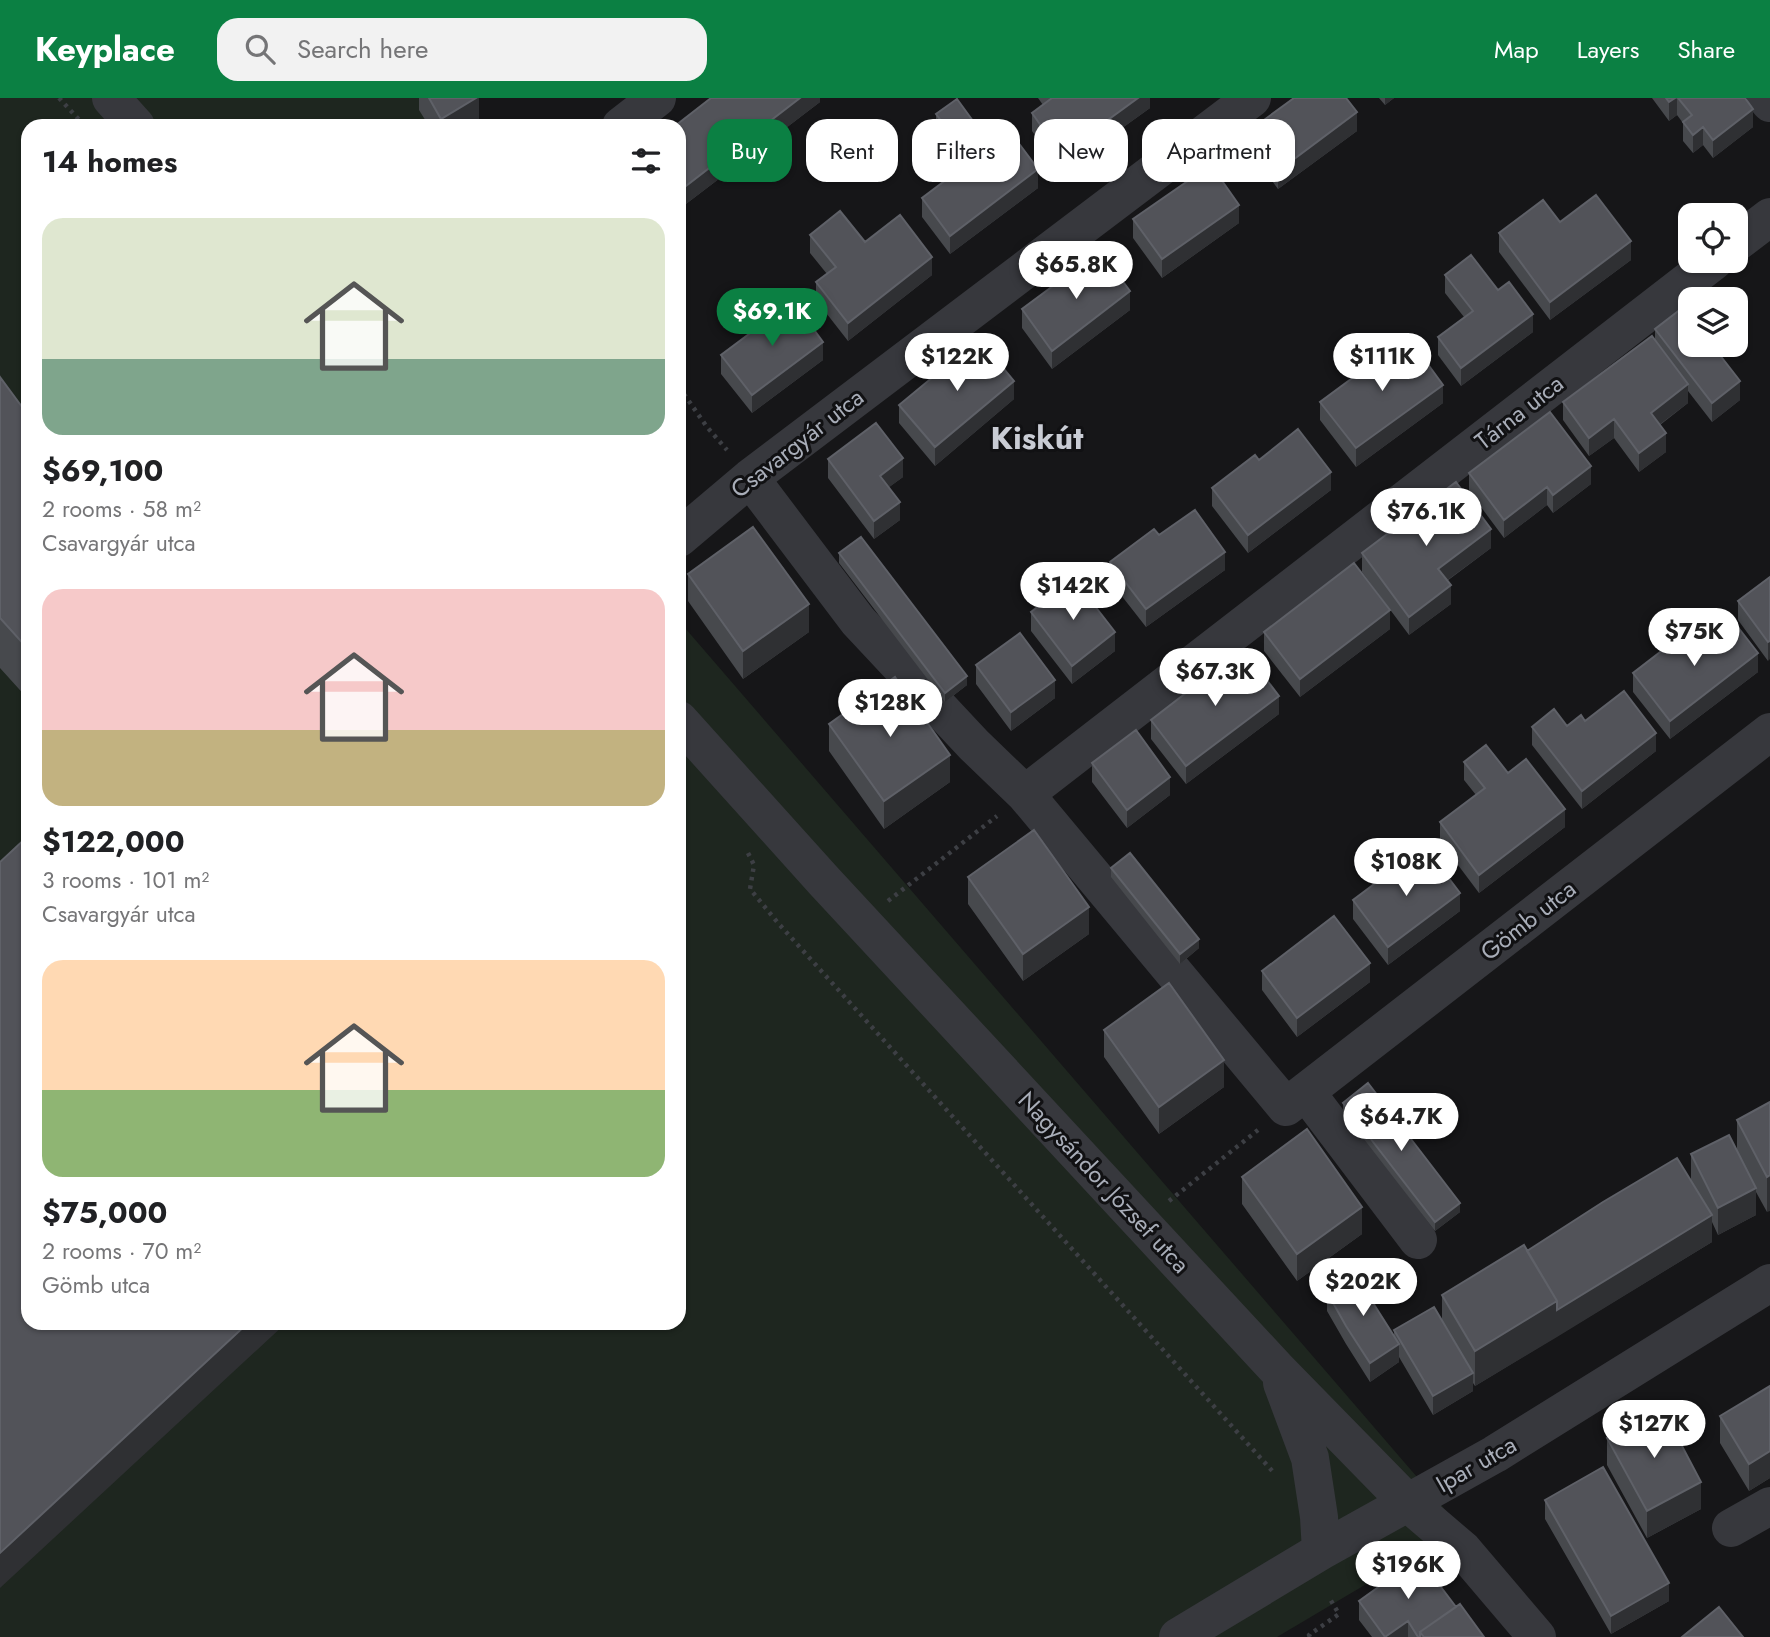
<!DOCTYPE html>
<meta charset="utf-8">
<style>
:root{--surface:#fff;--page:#f2f2f2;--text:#202124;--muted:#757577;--accent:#0b8043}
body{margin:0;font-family:Jost,sans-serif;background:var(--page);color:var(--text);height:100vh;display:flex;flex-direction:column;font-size:26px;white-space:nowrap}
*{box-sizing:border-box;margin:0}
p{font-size:23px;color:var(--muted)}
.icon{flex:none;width:38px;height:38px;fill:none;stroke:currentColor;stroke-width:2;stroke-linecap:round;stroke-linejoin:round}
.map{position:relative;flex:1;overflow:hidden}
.drawer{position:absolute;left:21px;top:21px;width:665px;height:1211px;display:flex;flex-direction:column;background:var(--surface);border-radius:21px;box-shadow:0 2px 5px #0004}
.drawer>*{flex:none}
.hud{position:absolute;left:707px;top:21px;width:665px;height:63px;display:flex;gap:14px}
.tools{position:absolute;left:1678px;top:105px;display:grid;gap:14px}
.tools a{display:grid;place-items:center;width:70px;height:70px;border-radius:14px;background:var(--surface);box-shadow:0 2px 5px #0004;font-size:35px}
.price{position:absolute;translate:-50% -60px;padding:0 16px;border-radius:24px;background:#fff;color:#222;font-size:23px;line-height:46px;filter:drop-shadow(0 2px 4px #0008)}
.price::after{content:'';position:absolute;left:50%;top:42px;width:21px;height:16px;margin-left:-10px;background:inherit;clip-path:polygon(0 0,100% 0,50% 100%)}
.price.on{background:var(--accent);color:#fff}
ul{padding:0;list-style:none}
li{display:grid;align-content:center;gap:14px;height:371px;padding:0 21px}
li span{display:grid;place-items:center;height:217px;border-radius:21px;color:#555}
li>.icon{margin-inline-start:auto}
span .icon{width:126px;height:126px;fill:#fffc;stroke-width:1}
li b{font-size:30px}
h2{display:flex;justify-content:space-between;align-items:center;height:84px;padding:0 21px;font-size:30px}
.chip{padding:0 24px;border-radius:21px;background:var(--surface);box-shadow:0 2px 5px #0004;font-size:24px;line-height:63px}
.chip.on{background:var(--accent);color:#fff}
header{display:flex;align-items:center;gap:42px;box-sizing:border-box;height:98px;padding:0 35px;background:var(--accent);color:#fff}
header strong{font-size:33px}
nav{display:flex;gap:38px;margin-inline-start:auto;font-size:24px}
.search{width:490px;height:63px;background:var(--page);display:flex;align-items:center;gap:18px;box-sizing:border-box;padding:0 24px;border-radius:21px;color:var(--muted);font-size:26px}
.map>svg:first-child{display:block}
.green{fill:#1e261f}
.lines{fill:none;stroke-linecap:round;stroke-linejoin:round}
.path{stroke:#3d3f44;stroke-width:4.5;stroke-dasharray:3.5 5;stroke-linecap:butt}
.minor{stroke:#37383d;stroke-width:38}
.wall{fill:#47494d}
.shaded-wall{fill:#2f3033}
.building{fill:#525359;stroke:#5f6168;stroke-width:2}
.labels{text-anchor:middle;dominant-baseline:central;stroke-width:6;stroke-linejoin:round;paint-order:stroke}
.street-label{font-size:24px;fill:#a8adb8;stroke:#111113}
.district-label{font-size:32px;font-weight:bold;fill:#c9ccd4;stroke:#111113}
</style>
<header>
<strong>Keyplace</strong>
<div class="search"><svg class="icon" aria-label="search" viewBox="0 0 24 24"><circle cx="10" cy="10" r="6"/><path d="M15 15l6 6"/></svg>Search here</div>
<nav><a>Map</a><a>Layers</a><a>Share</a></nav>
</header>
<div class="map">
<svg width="1770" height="1539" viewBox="0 0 1770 1539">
<rect width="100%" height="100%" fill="#161618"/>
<path class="green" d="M 0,0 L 442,0 L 437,28 L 28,28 L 28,1225 L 679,1225 L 679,523 L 1461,1430 L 1277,1539 L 0,1539 Z"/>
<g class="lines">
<path class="path" d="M 59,0 L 82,25
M 679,289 L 707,329 L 727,352
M 748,755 L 754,767 L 750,791 L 778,825 L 1275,1376
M 888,803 L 997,718
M 1169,1103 L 1258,1032
M 1310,1539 L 1309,1537 L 1339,1516 L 1330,1501"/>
<path class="minor" d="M 111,0 L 136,28
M 1766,0 L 1770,5
M 621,28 L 657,0
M 1736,145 L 1770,119
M 750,380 L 858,523 L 974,647 L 1025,696 L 1286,1009 L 1770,634
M 679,440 L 750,380 L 1252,0
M 679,622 L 824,783 L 1276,1270 L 1408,1405 L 1463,1452 L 1537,1539
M 1025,696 L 1714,163
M 1306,994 L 1418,1142
M 1282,1285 L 1310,1360 L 1319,1419 L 1321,1453
M 1731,1430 L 1770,1408
M 1178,1539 L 1321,1453 L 1495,1356 L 1770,1185"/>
</g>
<path class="wall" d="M 419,0 L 479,0 L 479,25 L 474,28 L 429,28 L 419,12 Z
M 820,0 L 820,4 L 682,109 L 679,105 L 679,28 Z
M 1038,0 L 1150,0 L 1150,10 L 1061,74 L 1032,33 L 1032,15 L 1043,7 Z
M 1379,0 L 1394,0 L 1385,7 Z
M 1652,0 L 1745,0 L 1753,29 L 1713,60 L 1703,47 L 1693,55 L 1683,43 L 1683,25 L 1677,17 L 1669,23 Z
M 936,16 L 992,49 L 1038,90 L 950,156 L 922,119 L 922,100 L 962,70 L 936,35 Z
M 1249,33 L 1357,33 L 1278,91 L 1249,52 Z
M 1133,121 L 1239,125 L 1162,180 L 1133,140 Z
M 1560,124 L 1631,162 L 1550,222 L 1499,154 L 1499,135 Z
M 810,137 L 865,144 L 932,177 L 848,243 L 816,202 L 816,184 L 827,176 L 810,155 Z
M 1445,177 L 1498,192 L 1533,234 L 1461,288 L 1438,257 L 1438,239 L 1464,219 L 1445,195 Z
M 1022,211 L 1130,212 L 1052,271 L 1022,230 Z
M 1655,231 L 1729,247 L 1729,252 L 1721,258 L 1740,302 L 1712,324 L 1688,293 L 1688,305 L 1660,327 L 1666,354 L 1639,374 L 1614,340 L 1589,358 L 1563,322 L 1563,304 L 1655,242 Z
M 721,257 L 823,262 L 752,315 L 721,276 Z
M 0,279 L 28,317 L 28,601 L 0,570 Z
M 1014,301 L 935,368 L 899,325 L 899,307 Z
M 1320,304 L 1443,305 L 1356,369 L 1320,322 Z
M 828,361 L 903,379 L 889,389 L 900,422 L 874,441 L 828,380 Z
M 1259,362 L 1331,392 L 1248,455 L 1212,408 L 1212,390 Z
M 1469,375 L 1591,386 L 1553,415 L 1547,407 L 1504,440 L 1469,393 Z
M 1159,437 L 1225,472 L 1146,529 L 1110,483 L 1110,464 Z
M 1491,450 L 1447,483 L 1451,506 L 1409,537 L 1362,474 L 1362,455 Z
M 839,455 L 967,587 L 945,604 L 839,465 Z
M 688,476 L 809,534 L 743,581 L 688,503 Z
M 1770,479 L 1768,563 L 1738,522 L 1738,503 Z
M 1031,514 L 1115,553 L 1072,586 L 1031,533 Z
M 1390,531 L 1300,599 L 1264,553 L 1264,534 Z
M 1690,550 L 1758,574 L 1670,641 L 1633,594 L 1633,575 Z
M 976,567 L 1055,600 L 1011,633 L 976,586 Z
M 1279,616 L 1186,686 L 1151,641 L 1151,622 Z
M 829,626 L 950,684 L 884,731 L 829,653 Z
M 1567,628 L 1656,653 L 1582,711 L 1532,647 L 1532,629 Z
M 1464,664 L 1508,675 L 1565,729 L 1479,795 L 1440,743 L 1440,724 L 1476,697 L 1464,682 Z
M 1092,665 L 1170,697 L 1127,730 L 1092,684 Z
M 1111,770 L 1199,850 L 1180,866 L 1111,779 Z
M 1401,775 L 1460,813 L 1388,867 L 1353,821 L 1353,802 Z
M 968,779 L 1089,836 L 1023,883 L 968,806 Z
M 1262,873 L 1370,884 L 1297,939 L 1262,892 Z
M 1104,932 L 1224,989 L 1159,1036 L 1104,959 Z
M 1770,1004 L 1767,1114 L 1756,1094 L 1756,1117 L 1718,1137 L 1712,1124 L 1712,1144 L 1475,1288 L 1473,1285 L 1473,1293 L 1433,1317 L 1399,1259 L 1399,1264 L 1370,1284 L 1346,1246 L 1327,1213 L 1327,1194 L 1375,1208 L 1394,1238 L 1394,1232 L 1442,1223 L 1442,1197 L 1527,1153 L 1691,1082 L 1691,1056 L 1737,1053 L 1737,1022 Z
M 1343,1005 L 1460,1114 L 1435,1133 L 1343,1014 Z
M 1242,1079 L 1362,1136 L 1297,1183 L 1242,1106 Z
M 1770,1288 L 1770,1380 L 1749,1393 L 1720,1345 L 1720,1318 Z
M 1607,1340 L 1701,1411 L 1647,1440 L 1607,1367 Z
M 1545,1402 L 1669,1503 L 1611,1536 L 1545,1421 Z
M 1359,1503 L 1456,1509 L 1484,1539 L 1372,1539 L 1359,1522 Z"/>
<path class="shaded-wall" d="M 476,0 L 479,0 L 479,25 L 474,28 L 441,28 L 441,21 Z
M 800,0 L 820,0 L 820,4 L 682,109 L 682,91 Z
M 1138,0 L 1150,0 L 1150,10 L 1061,74 L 1061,56 Z
M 1385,0 L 1394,0 L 1385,7 Z
M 1675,0 L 1677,0 L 1677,17 L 1669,23 L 1669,4 Z
M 1753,11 L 1753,29 L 1713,60 L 1713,42 Z
M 1357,14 L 1357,33 L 1278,91 L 1278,73 Z
M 1703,29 L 1703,47 L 1693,55 L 1693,37 Z
M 1038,71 L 1038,90 L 950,156 L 950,138 Z
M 1239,107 L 1239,125 L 1162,180 L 1162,161 Z
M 1631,143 L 1631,162 L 1550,222 L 1550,204 Z
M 932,159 L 932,177 L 848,243 L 848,225 Z
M 1130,193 L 1130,212 L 1052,271 L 1052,253 Z
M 1533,216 L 1533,234 L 1461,288 L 1461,270 Z
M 823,244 L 823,262 L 752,315 L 752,297 Z
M 1712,247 L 1729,247 L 1729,252 L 1712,265 Z
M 1014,283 L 1014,301 L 935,368 L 935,349 Z
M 1740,283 L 1740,302 L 1712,324 L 1712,305 Z
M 1688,286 L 1688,305 L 1651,333 L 1651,315 Z
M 1443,287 L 1443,305 L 1356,369 L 1356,350 Z
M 1614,321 L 1614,340 L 1589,358 L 1589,340 Z
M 1666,335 L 1666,354 L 1639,374 L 1639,355 Z
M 903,360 L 903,379 L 880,396 L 880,378 Z
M 1591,368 L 1591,386 L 1553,415 L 1553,397 Z
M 1331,374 L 1331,392 L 1248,455 L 1248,437 Z
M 1547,389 L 1547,407 L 1504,440 L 1504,422 Z
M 900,404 L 900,422 L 874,441 L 874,423 Z
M 1491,431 L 1491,450 L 1438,489 L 1438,471 Z
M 1225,454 L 1225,472 L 1146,529 L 1146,511 Z
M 1451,487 L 1451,506 L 1409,537 L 1409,519 Z
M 809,506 L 809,534 L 743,581 L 743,553 Z
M 1390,512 L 1390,531 L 1300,599 L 1300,581 Z
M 1115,534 L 1115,553 L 1072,586 L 1072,568 Z
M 1770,543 L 1770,561 L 1768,563 L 1768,544 Z
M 1758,555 L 1758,574 L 1670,641 L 1670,623 Z
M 967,578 L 967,587 L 945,604 L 945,595 Z
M 1055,582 L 1055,600 L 1011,633 L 1011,614 Z
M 1279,598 L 1279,616 L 1186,686 L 1186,668 Z
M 1656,635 L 1656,653 L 1582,711 L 1582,693 Z
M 950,657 L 950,684 L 884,731 L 884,703 Z
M 1170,679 L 1170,697 L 1127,730 L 1127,712 Z
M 1565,711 L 1565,729 L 1479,795 L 1479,777 Z
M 1460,795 L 1460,813 L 1388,867 L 1388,849 Z
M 1089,809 L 1089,836 L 1023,883 L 1023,856 Z
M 1199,841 L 1199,850 L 1180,866 L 1180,856 Z
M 1370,865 L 1370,884 L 1297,939 L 1297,920 Z
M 1224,962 L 1224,989 L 1159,1036 L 1159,1009 Z
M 1770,1077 L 1770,1113 L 1767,1114 L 1767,1079 Z
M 1756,1090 L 1756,1117 L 1718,1137 L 1718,1110 Z
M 1460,1105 L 1460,1114 L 1435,1133 L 1435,1124 Z
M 1362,1109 L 1362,1136 L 1297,1183 L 1297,1156 Z
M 1712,1117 L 1712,1144 L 1557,1239 L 1557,1212 Z
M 1557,1203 L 1557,1239 L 1475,1288 L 1475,1253 Z
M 248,1225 L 286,1225 L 0,1490 L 0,1455 Z
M 1399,1246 L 1399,1264 L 1370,1284 L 1370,1265 Z
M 1473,1275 L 1473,1293 L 1433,1317 L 1433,1298 Z
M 1770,1353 L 1770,1380 L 1749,1393 L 1749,1366 Z
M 1701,1384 L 1701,1411 L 1647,1440 L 1647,1413 Z
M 1669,1485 L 1669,1503 L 1611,1536 L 1611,1518 Z
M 1408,1523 L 1408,1539 L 1385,1539 Z"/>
<path class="building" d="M 429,0 L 476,0 L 441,21 Z
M 711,0 L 800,0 L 682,91 L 679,87 L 679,28 L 675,28 Z
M 1052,0 L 1138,0 L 1061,56 L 1032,15 Z
M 1294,0 L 1346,0 L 1357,14 L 1278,73 L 1249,33 Z
M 1666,0 L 1675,0 L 1669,4 Z
M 1678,0 L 1745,0 L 1753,11 L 1713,42 L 1703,29 L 1693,37 L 1683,24 L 1692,17 Z
M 957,1 L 992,49 L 1011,35 L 1038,71 L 950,138 L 922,100 L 971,63 L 936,16 Z
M 1211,67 L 1239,107 L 1162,161 L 1133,121 Z
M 1596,97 L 1631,143 L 1550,204 L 1499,135 L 1543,102 L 1560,124 Z
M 840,113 L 865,144 L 900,117 L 932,159 L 848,225 L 816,184 L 836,169 L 810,137 Z
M 1100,153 L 1130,193 L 1052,253 L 1022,211 Z
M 1471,157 L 1498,192 L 1509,184 L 1533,216 L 1461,270 L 1438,239 L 1473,213 L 1445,177 Z
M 1700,197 L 1704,201 L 1694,201 Z
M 793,203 L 823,244 L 752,297 L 721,257 Z
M 1690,204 L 1690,247 L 1712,247 L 1740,283 L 1712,305 L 1655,231 Z
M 1652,238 L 1688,286 L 1651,315 L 1666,335 L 1639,355 L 1614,321 L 1589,340 L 1563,304 Z
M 1408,239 L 1443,287 L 1356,350 L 1320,304 Z
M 979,241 L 1014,283 L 935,349 L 899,307 Z
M 0,279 L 28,317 L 28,551 L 0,520 Z
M 1550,314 L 1591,368 L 1553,397 L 1547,389 L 1504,422 L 1469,375 Z
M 876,325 L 903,360 L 880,378 L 900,404 L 874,423 L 828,361 Z
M 1298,331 L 1331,374 L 1248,437 L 1212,390 L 1255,357 L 1259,362 Z
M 1456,384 L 1491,431 L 1438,471 L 1451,487 L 1409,519 L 1362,455 Z
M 1195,412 L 1225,454 L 1146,511 L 1110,464 L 1154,431 L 1159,437 Z
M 753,429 L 809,506 L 743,553 L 688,476 Z
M 861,439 L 967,578 L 945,595 L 839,455 Z
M 1354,465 L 1390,512 L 1300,581 L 1264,534 Z
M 1770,479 L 1770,543 L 1768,544 L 1738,503 Z
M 1074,481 L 1115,534 L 1072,568 L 1031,514 Z
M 1730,519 L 1758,555 L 1670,623 L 1633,575 L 1681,538 L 1690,550 Z
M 1020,535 L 1055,582 L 1011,614 L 976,567 Z
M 1243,551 L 1279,598 L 1186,668 L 1151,622 Z
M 895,579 L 950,657 L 884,703 L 829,626 Z
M 1624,593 L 1656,635 L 1582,693 L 1532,629 L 1554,611 L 1567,628 L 1581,617 L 1585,623 Z
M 1136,632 L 1170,679 L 1127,712 L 1092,665 Z
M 1486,647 L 1508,675 L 1526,661 L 1565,711 L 1479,777 L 1440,724 L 1485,690 L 1464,664 Z
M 1034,732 L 1089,809 L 1023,856 L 968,779 Z
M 28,738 L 28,1225 L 248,1225 L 0,1455 L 0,764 Z
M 1429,754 L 1460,795 L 1388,849 L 1353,802 L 1397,769 L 1401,775 Z
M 1130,755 L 1199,841 L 1180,856 L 1111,770 Z
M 1334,818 L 1370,865 L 1297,920 L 1262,873 Z
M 1169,885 L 1224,962 L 1159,1009 L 1104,932 Z
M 1368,985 L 1460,1105 L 1435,1124 L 1343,1005 Z
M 1770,1004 L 1770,1077 L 1767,1079 L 1737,1022 Z
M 1307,1031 L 1362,1109 L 1297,1156 L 1242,1079 Z
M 1729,1037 L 1756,1090 L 1718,1110 L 1691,1056 Z
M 1677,1060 L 1712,1117 L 1557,1212 L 1557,1203 L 1527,1153 L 1603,1104 Z
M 1524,1147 L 1557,1203 L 1475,1253 L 1442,1197 Z
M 1357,1175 L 1375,1208 L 1399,1246 L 1370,1265 L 1346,1228 L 1327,1194 Z
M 1434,1209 L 1473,1275 L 1433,1298 L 1394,1232 Z
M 1770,1288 L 1770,1353 L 1749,1366 L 1720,1318 Z
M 1662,1310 L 1701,1384 L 1647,1413 L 1607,1340 Z
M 1603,1369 L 1669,1485 L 1611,1518 L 1545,1402 Z
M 1419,1460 L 1456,1509 L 1420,1534 L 1420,1539 L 1418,1539 L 1408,1523 L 1385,1539 L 1359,1503 Z
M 1460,1506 L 1484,1539 L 1424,1539 L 1420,1534 Z
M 1719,1509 L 1743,1539 L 1682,1539 Z"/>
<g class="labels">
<g class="street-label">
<text transform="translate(1519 314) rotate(-38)">Tárna utca</text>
<text transform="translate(797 345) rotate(-38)">Csavargyár utca</text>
<text transform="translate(1528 822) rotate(-38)">Gömb utca</text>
<text transform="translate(1104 1084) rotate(47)">Nagysándor József utca</text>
<text transform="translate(1476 1366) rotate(-30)">Ipar utca</text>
</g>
<g class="district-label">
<text x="1037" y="340">Kiskút</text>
</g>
</g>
</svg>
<div class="tools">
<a><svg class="icon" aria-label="locate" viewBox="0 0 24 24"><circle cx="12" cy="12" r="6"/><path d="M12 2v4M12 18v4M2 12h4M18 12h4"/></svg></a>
<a><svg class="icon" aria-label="layers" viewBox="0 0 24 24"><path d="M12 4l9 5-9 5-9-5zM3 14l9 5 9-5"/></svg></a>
</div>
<b class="price" style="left:1076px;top:203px">$65.8K</b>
<b class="price on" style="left:772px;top:250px">$69.1K</b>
<b class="price" style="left:957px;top:295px">$122K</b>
<b class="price" style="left:1382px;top:295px">$111K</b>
<b class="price" style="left:1426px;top:450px">$76.1K</b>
<b class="price" style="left:1073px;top:524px">$142K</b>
<b class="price" style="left:1694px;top:570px">$75K</b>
<b class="price" style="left:1215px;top:610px">$67.3K</b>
<b class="price" style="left:890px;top:641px">$128K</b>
<b class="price" style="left:1406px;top:800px">$108K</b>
<b class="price" style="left:1401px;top:1055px">$64.7K</b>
<b class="price" style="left:1363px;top:1220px">$202K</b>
<b class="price" style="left:1654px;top:1362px">$127K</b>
<b class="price" style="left:1408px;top:1503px">$196K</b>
<div class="hud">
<a class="chip on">Buy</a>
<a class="chip">Rent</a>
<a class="chip">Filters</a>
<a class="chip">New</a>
<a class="chip">Apartment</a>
</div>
<section class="drawer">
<h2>14 homes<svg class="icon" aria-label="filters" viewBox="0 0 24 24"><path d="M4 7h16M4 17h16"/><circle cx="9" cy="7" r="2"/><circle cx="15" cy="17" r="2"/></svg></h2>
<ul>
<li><span style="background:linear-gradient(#dfe7d0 65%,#7fa58c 0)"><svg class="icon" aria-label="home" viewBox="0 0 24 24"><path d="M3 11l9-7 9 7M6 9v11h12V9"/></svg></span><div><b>$69,100</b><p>2 rooms · 58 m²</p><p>Csavargyár utca</p></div></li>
<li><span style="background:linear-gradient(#f6c9c9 65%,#c2b280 0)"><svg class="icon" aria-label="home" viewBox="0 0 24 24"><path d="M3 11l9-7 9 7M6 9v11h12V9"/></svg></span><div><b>$122,000</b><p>3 rooms · 101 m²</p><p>Csavargyár utca</p></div></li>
<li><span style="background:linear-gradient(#ffd9b3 60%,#8fb573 0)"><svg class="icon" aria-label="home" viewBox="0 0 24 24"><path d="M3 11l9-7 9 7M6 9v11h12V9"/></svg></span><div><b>$75,000</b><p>2 rooms · 70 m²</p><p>Gömb utca</p></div></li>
</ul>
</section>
</div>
